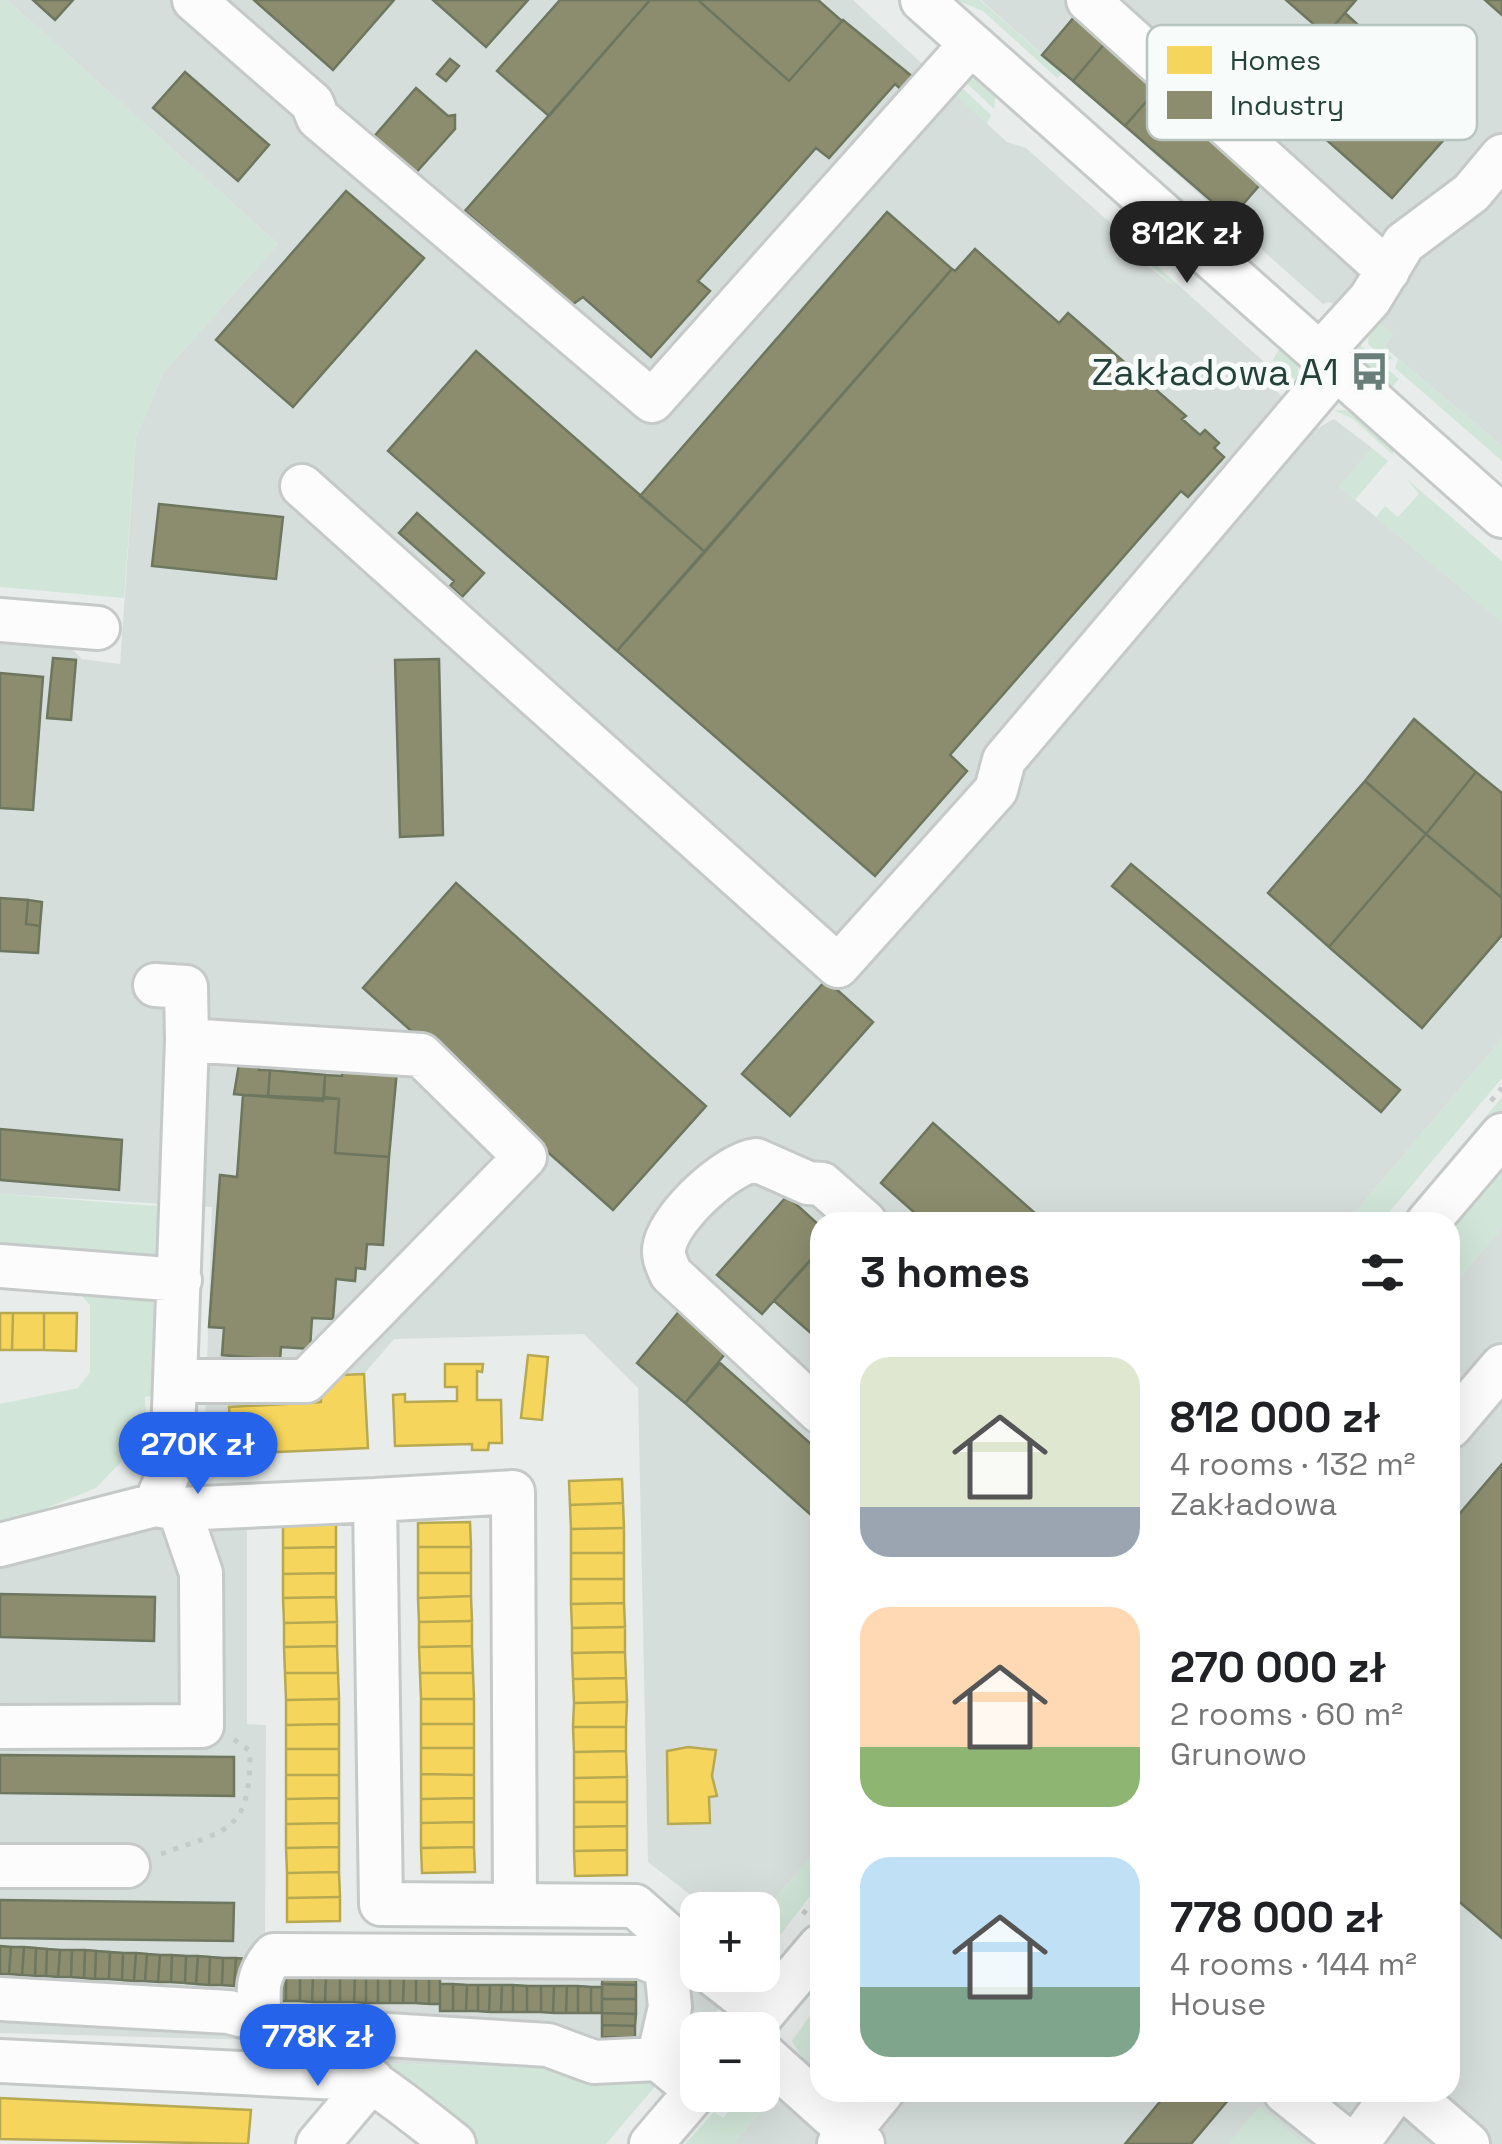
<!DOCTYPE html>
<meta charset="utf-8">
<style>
:root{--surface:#fff;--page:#f6f6f6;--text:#202124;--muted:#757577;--accent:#2563eb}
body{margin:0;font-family:"Space Grotesk",sans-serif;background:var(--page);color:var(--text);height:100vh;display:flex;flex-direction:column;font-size:38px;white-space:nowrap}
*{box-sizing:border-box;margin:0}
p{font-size:32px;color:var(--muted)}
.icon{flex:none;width:55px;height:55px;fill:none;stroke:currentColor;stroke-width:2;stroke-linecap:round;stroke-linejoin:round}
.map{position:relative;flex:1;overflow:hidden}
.sheet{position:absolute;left:810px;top:1212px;width:650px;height:890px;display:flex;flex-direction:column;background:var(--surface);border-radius:30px;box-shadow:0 10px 40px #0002}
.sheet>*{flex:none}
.controls{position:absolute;left:680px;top:1892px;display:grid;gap:20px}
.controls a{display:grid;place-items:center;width:100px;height:100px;border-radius:20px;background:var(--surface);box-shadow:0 10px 40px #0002;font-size:50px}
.price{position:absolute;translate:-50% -85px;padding:0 22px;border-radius:35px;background:var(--accent);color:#fff;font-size:32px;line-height:65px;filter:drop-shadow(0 2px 5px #0008)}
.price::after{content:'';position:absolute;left:50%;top:60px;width:30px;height:22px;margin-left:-15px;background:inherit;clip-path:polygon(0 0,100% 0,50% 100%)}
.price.active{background:#222;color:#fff}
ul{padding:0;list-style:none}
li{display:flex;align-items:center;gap:30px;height:250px;padding:0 50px}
li span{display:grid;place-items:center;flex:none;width:280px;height:200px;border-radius:30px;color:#555}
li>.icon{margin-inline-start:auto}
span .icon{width:120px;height:120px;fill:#fffc;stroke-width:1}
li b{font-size:42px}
h2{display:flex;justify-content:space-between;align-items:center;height:120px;padding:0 50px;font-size:42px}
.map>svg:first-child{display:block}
.built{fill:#d6dedb}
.green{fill:#d1e6d8}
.homes{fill:#f6d55c;stroke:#b7a952;stroke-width:2.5}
.industry{fill:#8c8c6e;stroke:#6d765e;stroke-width:2.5}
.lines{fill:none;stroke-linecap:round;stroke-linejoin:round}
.minor-casing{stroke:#c5cac8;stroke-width:48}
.path{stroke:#c3ccca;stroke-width:5;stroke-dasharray:5 8;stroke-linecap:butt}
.minor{stroke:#fcfcfc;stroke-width:42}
.labels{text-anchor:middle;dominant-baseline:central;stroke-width:10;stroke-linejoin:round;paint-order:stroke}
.poi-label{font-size:38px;fill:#24423a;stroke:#f7fbf9;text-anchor:end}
.key{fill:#f7fbf9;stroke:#b8c4c0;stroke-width:2.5}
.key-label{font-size:28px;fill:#24423a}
</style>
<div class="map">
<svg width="1502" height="2144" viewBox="0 0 1502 2144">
<rect width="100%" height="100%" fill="#e8edeb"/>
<path class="built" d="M 7,0 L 853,0 L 1007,142 L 1026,148 L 1125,236 L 1119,244 L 1174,286 L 1177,284 L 1271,368 L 1263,378 L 1316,429 L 1334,419 L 1372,448 L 1340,487 L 1502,622 L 1502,1039 L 1347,1222 L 820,1222 L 820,1846 L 763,1913 L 710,1910 L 648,1862 L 638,1388 L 584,1334 L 394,1339 L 364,1374 L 368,1448 L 204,1456 L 212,1207 L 0,1194 L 0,640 L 69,646 L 82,659 L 120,664 L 136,437 L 163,373 L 278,244 Z
M 981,0 L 1502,0 L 1502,446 L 1384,347 L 1393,334 L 1329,302 L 1323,304 Z
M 1502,1227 L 1502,2144 L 733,2144 L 774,2096 L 789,2103 L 815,2072 L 804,2061 L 820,2042 L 820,2092 L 1450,2092 L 1450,1289 Z
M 247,1524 L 247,1724 L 266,1725 L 265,1939 L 630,1943 L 646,1935 L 725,2003 L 698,2030 L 653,2089 L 632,2071 L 377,2063 L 292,2041 L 0,2033 L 0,1562 L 152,1526 Z"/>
<path class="green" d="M 0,0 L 7,0 L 278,244 L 163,373 L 136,437 L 124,598 L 0,587 Z
M 956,0 L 980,0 L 1063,73 L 1057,78 L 983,11 Z
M 981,75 L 996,91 L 994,109 L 960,77 Z
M 955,81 L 991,115 L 987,124 L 951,91 Z
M 1125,236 L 1177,284 L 1175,287 L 1135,252 L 1131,255 L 1118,244 Z
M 1375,318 L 1393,334 L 1384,347 L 1393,359 L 1387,360 L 1368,344 L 1369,335 L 1364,330 Z
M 1283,342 L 1296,354 L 1300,384 L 1273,360 Z
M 1358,343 L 1399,379 L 1389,391 L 1359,361 Z
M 1398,359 L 1502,446 L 1502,461 L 1395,368 Z
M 1334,410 L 1356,411 L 1393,442 L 1393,455 L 1353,419 Z
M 1372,448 L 1388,461 L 1355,500 L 1339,486 Z
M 1407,479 L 1502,561 L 1502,622 L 1376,517 L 1385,506 L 1398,517 L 1419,494 Z
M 1502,1039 L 1502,1078 L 1381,1222 L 1347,1222 Z
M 1502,1097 L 1502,1110 L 1407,1222 L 1397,1222 Z
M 1502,1160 L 1502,1227 L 1450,1289 L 1450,1222 Z
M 0,1194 L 169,1207 L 158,1260 L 0,1252 Z
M 78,1292 L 163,1293 L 155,1395 L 145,1397 L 146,1420 L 155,1424 L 158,1435 L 147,1435 L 96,1488 L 0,1527 L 0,1404 L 78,1388 L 90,1372 L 90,1305 Z
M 820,1846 L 820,1883 L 763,1958 L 763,1913 Z
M 820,2002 L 820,2042 L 804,2061 L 792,2041 Z
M 377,2063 L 632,2071 L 653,2089 L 606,2144 L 477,2144 Z
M 763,2091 L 774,2096 L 733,2144 L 685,2144 L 714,2112 L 723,2118 L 743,2095 L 762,2095 Z
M 1259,2106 L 1304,2144 L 1228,2144 Z"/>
<path class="homes" d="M 0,1313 L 13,1313 L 12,1350 L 0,1350 Z
M 13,1313 L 44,1313 L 44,1350 L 12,1350 Z
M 44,1313 L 77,1313 L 76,1351 L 44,1350 Z
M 528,1355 L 548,1357 L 542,1420 L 521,1418 Z
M 445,1364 L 483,1364 L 482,1372 L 477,1371 L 477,1400 L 501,1400 L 502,1443 L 489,1443 L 488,1450 L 472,1450 L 472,1444 L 395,1446 L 393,1395 L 405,1394 L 405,1402 L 457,1401 L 457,1387 L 445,1387 Z
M 364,1374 L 368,1448 L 232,1454 L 229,1407 L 321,1402 L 320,1376 Z
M 622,1479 L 623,1503 L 570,1505 L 569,1481 Z
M 623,1503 L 624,1528 L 571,1529 L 570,1505 Z
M 336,1522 L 336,1547 L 283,1548 L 283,1524 Z
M 470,1522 L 471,1547 L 418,1547 L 418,1523 Z
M 624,1528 L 624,1553 L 571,1553 L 571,1529 Z
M 336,1547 L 336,1573 L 283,1574 L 283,1548 Z
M 418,1547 L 471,1547 L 471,1573 L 418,1573 Z
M 571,1553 L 624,1553 L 624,1579 L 571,1579 Z
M 336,1573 L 336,1597 L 283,1598 L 283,1574 Z
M 418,1573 L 471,1573 L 471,1596 L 418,1598 Z
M 571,1579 L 624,1579 L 624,1603 L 571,1604 Z
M 471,1596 L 472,1621 L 419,1622 L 418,1598 Z
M 336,1597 L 337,1622 L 284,1623 L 283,1598 Z
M 624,1603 L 625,1627 L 572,1628 L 571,1604 Z
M 472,1621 L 472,1646 L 419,1647 L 419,1622 Z
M 337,1622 L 337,1646 L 284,1647 L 284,1623 Z
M 625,1627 L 625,1652 L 572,1653 L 572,1628 Z
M 337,1646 L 338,1673 L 285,1673 L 284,1647 Z
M 472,1646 L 473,1673 L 420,1673 L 419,1647 Z
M 625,1652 L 626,1678 L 573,1679 L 572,1653 Z
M 285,1673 L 338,1673 L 339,1699 L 286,1700 Z
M 420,1673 L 473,1673 L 474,1699 L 421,1699 Z
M 626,1678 L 627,1702 L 574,1703 L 573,1679 Z
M 339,1699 L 339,1724 L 286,1725 L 286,1700 Z
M 421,1699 L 474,1699 L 474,1724 L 421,1724 Z
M 627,1702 L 626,1727 L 573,1727 L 574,1703 Z
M 339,1724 L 339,1749 L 286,1749 L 286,1725 Z
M 421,1724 L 474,1724 L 474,1748 L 421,1748 Z
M 573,1727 L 626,1727 L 626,1751 L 574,1752 Z
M 688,1747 L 716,1750 L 712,1776 L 717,1796 L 709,1797 L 710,1823 L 668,1824 L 667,1751 Z
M 421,1748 L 474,1748 L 474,1775 L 421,1774 Z
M 286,1749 L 339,1749 L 339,1775 L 286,1775 Z
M 626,1751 L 627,1777 L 574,1778 L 574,1752 Z
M 421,1774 L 474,1775 L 474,1798 L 421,1799 Z
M 286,1775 L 339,1775 L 339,1798 L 286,1799 Z
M 627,1777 L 627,1802 L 574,1802 L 574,1778 Z
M 339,1798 L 339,1823 L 286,1824 L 286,1799 Z
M 474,1798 L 474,1822 L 421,1823 L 421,1799 Z
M 574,1802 L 627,1802 L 627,1826 L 574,1827 Z
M 474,1822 L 474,1847 L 421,1848 L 421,1823 Z
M 339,1823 L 339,1847 L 286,1848 L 286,1824 Z
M 627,1826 L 627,1850 L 574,1851 L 574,1827 Z
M 339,1847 L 339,1872 L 287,1873 L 286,1848 Z
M 474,1847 L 475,1872 L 422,1873 L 421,1848 Z
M 627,1850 L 627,1875 L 575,1876 L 574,1851 Z
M 339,1872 L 340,1897 L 287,1898 L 287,1873 Z
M 340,1897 L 340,1921 L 287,1922 L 287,1898 Z
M 0,2098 L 251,2110 L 248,2144 L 0,2139 Z"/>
<path class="industry" d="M 33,0 L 73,0 L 55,20 Z
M 254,0 L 394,0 L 333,70 Z
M 433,0 L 528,0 L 486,47 Z
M 560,0 L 650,0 L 549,116 L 497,71 Z
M 650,0 L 698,0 L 789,81 L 843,20 L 914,78 L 903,91 L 895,84 L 829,158 L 816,148 L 698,281 L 710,291 L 651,357 L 583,297 L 572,305 L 465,211 Z
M 698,0 L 818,0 L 842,21 L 789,81 Z
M 1286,0 L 1356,0 L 1326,35 Z
M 1485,0 L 1502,0 L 1502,15 Z
M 1345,13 L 1406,69 L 1378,102 L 1365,91 L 1374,81 L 1326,35 Z
M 1075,16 L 1106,42 L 1073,81 L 1042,55 Z
M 1106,42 L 1159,87 L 1125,126 L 1073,81 Z
M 450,59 L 459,66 L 446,81 L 437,74 Z
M 185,72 L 269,145 L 238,181 L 153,108 Z
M 1159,87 L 1264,180 L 1231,218 L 1125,126 Z
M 416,88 L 448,116 L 455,115 L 455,129 L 413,176 L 372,139 Z
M 1395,88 L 1448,135 L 1392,198 L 1322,136 L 1362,91 L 1379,106 Z
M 346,191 L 424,258 L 293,407 L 216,340 Z
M 887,212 L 952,269 L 705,552 L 640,496 Z
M 975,249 L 1059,323 L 1068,313 L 1186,416 L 1182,419 L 1200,435 L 1205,430 L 1219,443 L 1214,448 L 1224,457 L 1188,497 L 1181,491 L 950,755 L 967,771 L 875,876 L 617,651 L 952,269 L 955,271 Z
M 476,351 L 705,552 L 617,651 L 388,451 Z
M 159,504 L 283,517 L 276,579 L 152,566 Z
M 417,513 L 484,573 L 462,597 L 450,586 L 454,581 L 399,533 Z
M 53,658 L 76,660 L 71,720 L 47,718 Z
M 439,659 L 443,835 L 400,837 L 395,660 Z
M 0,673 L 43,677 L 33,810 L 0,808 Z
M 1414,719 L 1476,772 L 1426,834 L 1365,781 Z
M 1476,772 L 1502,793 L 1502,898 L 1426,834 Z
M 1365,781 L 1426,834 L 1329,947 L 1268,893 Z
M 1426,834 L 1502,898 L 1502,935 L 1422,1028 L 1329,947 Z
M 1131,864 L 1400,1090 L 1381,1112 L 1112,886 Z
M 456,883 L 706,1106 L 613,1210 L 363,988 Z
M 0,898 L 28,900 L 26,924 L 40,926 L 38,953 L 0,951 Z
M 28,900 L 42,902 L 40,926 L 26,924 Z
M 826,980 L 873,1022 L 790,1116 L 742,1074 Z
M 240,1058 L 260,1060 L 259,1070 L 270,1070 L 268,1097 L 234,1094 Z
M 343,1066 L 397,1070 L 389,1157 L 335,1153 L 339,1099 L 324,1097 L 325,1075 L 342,1076 Z
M 270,1070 L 325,1075 L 323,1101 L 268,1097 Z
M 243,1095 L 339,1099 L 335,1153 L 389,1157 L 383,1245 L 367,1244 L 365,1269 L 356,1268 L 355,1281 L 336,1279 L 333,1319 L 312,1318 L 310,1349 L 281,1347 L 280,1360 L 222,1355 L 224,1328 L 209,1327 L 220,1175 L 237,1177 Z
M 933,1123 L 1045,1222 L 925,1222 L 881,1183 Z
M 0,1129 L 122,1140 L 119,1190 L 0,1180 Z
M 787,1196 L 820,1226 L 820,1249 L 762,1314 L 717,1275 Z
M 820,1250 L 820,1341 L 774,1301 Z
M 681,1309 L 729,1349 L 685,1403 L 637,1363 Z
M 720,1363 L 820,1452 L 820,1523 L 685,1403 Z
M 1502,1464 L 1502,1938 L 1450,1894 L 1450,1525 Z
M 0,1594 L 155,1597 L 154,1641 L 0,1637 Z
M 0,1755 L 234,1757 L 234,1796 L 0,1793 Z
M 0,1900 L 234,1903 L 233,1941 L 0,1938 Z
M 0,1946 L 11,1947 L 9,1974 L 0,1974 Z
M 11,1947 L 24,1947 L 22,1975 L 9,1974 Z
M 24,1947 L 36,1948 L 35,1976 L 22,1975 Z
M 36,1948 L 47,1949 L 46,1976 L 35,1976 Z
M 47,1949 L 60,1950 L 58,1977 L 46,1976 Z
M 60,1950 L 72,1950 L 71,1977 L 58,1977 Z
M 72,1950 L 85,1950 L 84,1978 L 71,1977 Z
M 85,1950 L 96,1951 L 95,1979 L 84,1978 Z
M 96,1951 L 110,1952 L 109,1979 L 95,1979 Z
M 110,1952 L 123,1953 L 122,1980 L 109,1979 Z
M 123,1953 L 136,1953 L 134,1981 L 122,1980 Z
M 136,1953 L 147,1954 L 145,1981 L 134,1981 Z
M 147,1954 L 160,1955 L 158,1982 L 145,1981 Z
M 160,1955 L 172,1955 L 171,1982 L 158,1982 Z
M 172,1955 L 186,1956 L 185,1983 L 171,1982 Z
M 186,1956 L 198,1956 L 196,1984 L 185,1983 Z
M 198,1956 L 210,1957 L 209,1985 L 196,1984 Z
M 210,1957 L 223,1958 L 222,1985 L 209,1985 Z
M 223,1958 L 236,1958 L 234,1986 L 222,1985 Z
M 236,1958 L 247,1959 L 245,1987 L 234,1986 Z
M 603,1973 L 636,1973 L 636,1985 L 602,1984 Z
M 274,1975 L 286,1975 L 286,2001 L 273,2001 Z
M 286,1975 L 300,1975 L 300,2001 L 286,2001 Z
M 300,1975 L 313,1976 L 312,2002 L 300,2001 Z
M 313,1976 L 326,1976 L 325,2002 L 312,2002 Z
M 326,1976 L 340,1976 L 340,2002 L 325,2002 Z
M 340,1976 L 355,1976 L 354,2002 L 340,2002 Z
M 355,1976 L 366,1976 L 366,2003 L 354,2002 Z
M 366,1976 L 378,1976 L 378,2003 L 366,2003 Z
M 378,1976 L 390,1976 L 390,2003 L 378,2003 Z
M 390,1976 L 404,1976 L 403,2003 L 390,2003 Z
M 404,1976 L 416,1977 L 416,2003 L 403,2003 Z
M 416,1977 L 429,1977 L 429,2004 L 416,2003 Z
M 429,1977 L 440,1977 L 440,2004 L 429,2004 Z
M 440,1984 L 453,1984 L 453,2011 L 440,2011 Z
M 453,1984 L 467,1985 L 466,2011 L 453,2011 Z
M 602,1984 L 636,1985 L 636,1999 L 602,1999 Z
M 467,1985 L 478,1985 L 478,2011 L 466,2011 Z
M 478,1985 L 490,1985 L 489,2012 L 478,2011 Z
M 490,1985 L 502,1985 L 501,2012 L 489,2012 Z
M 502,1985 L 513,1985 L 513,2012 L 501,2012 Z
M 513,1985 L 527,1986 L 527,2012 L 513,2012 Z
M 527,1986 L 541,1986 L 541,2012 L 527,2012 Z
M 541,1986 L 554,1986 L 553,2013 L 541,2012 Z
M 554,1986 L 567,1986 L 566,2013 L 553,2013 Z
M 567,1986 L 578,1986 L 578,2013 L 566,2013 Z
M 578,1986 L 591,1987 L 591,2013 L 578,2013 Z
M 591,1987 L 602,1987 L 602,2013 L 591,2013 Z
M 602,1999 L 636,1999 L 636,2014 L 602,2013 Z
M 602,2013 L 636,2014 L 635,2026 L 602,2025 Z
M 602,2025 L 635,2026 L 635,2038 L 602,2037 Z
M 1168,2092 L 1235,2092 L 1191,2144 L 1125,2144 Z"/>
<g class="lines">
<defs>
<path id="minor" d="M 194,0 L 312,103 L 318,118 L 652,401 L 970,45
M 922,0 L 1502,516
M 1088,0 L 1388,271
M 1319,355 L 1370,299 L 1404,243 L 1471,193 L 1502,156
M 302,486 L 838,966 L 996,790 L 1004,760 L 1336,369
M 0,620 L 98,628
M 155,985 L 186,987 L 187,1040
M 1428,1222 L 1502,1135
M 0,1266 L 180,1280
M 820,1412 L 671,1274 C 666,1263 662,1255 665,1244 C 673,1214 727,1164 756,1160 L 808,1183 L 822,1184 L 865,1222
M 1450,1427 L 1502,1366
M 179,1509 L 375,1500
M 0,1545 L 155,1505 L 172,1465 L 187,1040 L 421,1055 L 525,1157 L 306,1381 L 177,1381
M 0,1727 L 202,1726 L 201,1573 L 179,1509 L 155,1505
M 0,1866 L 128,1866
M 515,1905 L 513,1492 L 375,1500 L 381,1904 L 635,1906 L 698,1962
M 714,1975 L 763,2013
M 0,1999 L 229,2012 C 313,2032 387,2091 454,2144
M 260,2019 C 258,1993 255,1976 274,1955 L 641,1957 L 666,1967 L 670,2007 L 658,2059
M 749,2030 L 820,1946
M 294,2038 L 339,2032 L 548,2045 L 594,2062 L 658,2059 L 697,2091
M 762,2053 L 863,2144
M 0,2061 L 359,2079
M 1285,2092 L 1350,2144
M 1408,2092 L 1468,2144
M 318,2144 L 372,2080
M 651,2144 L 698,2089
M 839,2144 L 882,2092
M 1357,2144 L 1395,2092"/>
</defs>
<use href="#minor" class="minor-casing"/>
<path class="path" d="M 1491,1101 L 1502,1088
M 161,1854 C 230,1829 250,1832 250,1751 L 232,1738
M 803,1914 L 820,1893"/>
<use href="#minor" class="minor"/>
</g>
<defs>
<symbol id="bus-bare" viewBox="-9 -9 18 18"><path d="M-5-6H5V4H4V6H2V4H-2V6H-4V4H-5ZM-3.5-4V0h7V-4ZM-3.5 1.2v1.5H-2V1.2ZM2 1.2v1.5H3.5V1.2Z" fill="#697e78" stroke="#f7fbf9" stroke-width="2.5" paint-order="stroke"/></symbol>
</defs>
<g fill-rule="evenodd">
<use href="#bus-bare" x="1342" y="344" width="55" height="55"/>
</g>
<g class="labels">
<g class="poi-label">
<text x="1339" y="372">Zakładowa A1</text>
</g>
</g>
<rect x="1147" y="25" width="330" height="115" rx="15" class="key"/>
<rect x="1167" y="46" width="45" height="28" fill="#f6d55c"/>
<rect x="1167" y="91" width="45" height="28" fill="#8c8c6e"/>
<g class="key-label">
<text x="1230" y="70">Homes</text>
<text x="1230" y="115">Industry</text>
</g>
</svg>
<div class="controls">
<a>+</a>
<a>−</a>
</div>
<b class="price active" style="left:1187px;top:286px">812K zł</b>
<b class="price" style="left:198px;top:1497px">270K zł</b>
<b class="price" style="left:318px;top:2089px">778K zł</b>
<section class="sheet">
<h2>3 homes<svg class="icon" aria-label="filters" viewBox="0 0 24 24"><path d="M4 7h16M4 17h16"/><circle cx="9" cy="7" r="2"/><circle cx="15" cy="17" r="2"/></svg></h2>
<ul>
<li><span style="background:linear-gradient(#dfe7d0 75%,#9aa5b1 0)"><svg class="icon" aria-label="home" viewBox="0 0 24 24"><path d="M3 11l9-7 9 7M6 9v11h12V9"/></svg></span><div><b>812 000 zł</b><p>4 rooms · 132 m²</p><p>Zakładowa</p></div></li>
<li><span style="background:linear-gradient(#ffd9b3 70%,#8fb573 0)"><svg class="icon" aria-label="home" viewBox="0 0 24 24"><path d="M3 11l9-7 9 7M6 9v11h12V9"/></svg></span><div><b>270 000 zł</b><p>2 rooms · 60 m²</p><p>Grunowo</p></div></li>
<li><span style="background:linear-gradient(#bfe0f5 65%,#7fa58c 0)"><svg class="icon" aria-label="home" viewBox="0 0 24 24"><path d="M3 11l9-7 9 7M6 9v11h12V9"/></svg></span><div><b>778 000 zł</b><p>4 rooms · 144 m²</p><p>House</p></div></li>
</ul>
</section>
</div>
